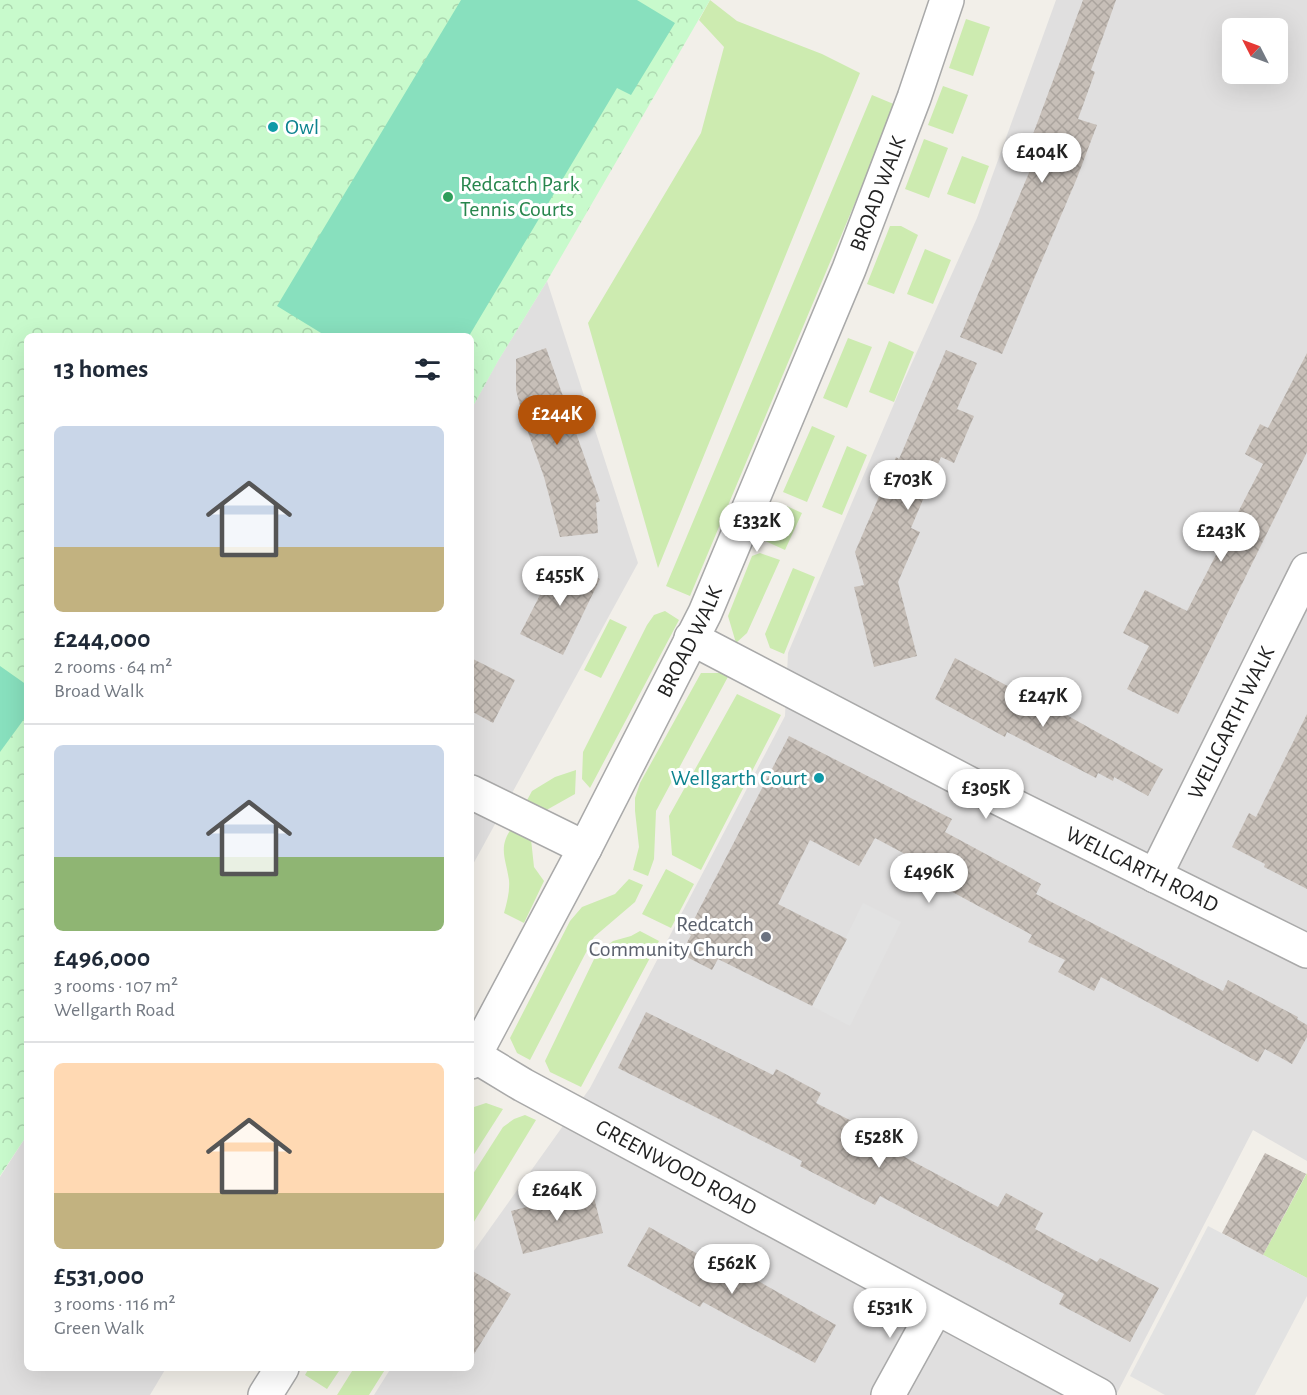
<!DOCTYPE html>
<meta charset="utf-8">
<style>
:root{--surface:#fff;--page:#f2f2f3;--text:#1f2937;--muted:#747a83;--line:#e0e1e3;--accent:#b45309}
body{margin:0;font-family:"Alegreya Sans",sans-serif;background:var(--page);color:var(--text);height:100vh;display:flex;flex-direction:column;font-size:22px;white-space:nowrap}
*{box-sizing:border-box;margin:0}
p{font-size:20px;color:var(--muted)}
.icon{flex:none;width:33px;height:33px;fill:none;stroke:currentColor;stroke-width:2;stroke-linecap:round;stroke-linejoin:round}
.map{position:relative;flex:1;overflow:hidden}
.details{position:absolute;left:24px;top:333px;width:450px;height:1038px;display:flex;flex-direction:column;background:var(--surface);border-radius:9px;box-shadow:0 6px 24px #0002}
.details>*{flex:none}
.needle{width:39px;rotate:312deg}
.buttons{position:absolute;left:1222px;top:18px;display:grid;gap:12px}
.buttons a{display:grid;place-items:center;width:66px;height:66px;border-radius:9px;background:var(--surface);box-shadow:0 6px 24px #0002;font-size:30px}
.price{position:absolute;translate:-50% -51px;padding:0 14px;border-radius:21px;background:#fff;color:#222;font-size:20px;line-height:39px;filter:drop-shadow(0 2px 3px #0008)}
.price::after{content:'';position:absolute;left:50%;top:36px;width:18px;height:14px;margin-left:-9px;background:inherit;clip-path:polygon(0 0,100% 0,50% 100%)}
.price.current{background:var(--accent);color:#fff}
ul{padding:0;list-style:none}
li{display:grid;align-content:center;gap:12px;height:318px;padding:0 30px}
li+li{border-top:2px solid var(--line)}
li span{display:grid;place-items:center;height:186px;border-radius:9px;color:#555}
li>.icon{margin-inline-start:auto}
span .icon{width:108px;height:108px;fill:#fffc;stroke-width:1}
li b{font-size:26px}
h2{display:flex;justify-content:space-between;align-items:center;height:72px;padding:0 30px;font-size:26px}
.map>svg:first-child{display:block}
.residential{fill:#e0dfdf;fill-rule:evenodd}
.grass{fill:#cdebb0}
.park{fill:url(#park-crowns)}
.pitch{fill:#88e0be}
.parking{fill:#e2e2e2}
.building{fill:url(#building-cross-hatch)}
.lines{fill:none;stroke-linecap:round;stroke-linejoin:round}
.minor-casing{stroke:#a9a9a9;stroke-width:36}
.tertiary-casing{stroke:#a9a9a9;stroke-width:36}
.minor{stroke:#fff;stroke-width:33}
.tertiary{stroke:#fff;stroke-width:33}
.culture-dot{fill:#0f9aa8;stroke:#fff;stroke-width:2}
.leisure-dot{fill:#2e9e5b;stroke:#fff;stroke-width:2}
.worship-dot{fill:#6b7280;stroke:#fff;stroke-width:2}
.labels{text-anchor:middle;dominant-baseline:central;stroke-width:6;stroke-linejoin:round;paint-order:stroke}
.culture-label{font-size:22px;fill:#0d838f;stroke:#fff;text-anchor:start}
.leisure-label{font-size:22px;fill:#27864d;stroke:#fff;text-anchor:start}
.street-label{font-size:22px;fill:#222;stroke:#fff}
.worship-label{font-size:22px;fill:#5b616d;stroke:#fff;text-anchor:end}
</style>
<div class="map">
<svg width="1307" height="1395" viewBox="0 0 1307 1395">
<defs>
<pattern id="park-crowns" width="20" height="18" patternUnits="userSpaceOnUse" patternTransform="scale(1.5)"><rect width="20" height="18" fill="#c8facc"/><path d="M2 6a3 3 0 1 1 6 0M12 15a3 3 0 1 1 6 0" fill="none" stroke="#acd6af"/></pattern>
<pattern id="building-cross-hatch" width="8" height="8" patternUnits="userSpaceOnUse" patternTransform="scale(1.5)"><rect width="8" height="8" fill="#c7bfb8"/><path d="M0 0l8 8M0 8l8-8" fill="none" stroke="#aba49e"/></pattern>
</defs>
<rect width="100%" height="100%" fill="#f2efe9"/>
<path class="residential" d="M 1056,0 L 1307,0 L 1307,1161 L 1253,1130 L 1116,1395 L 374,1395 L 391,1368 L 471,1368 L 471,1255 L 590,1088 L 785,716 L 788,653 L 902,385 L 977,218 ZM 1233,28 L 1278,28 L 1278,74 L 1233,74 Z
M 547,281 L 638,563 L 471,868 L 471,410 L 496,364 Z
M 27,1135 L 27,1368 L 166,1368 L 150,1395 L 0,1395 L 0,1177 Z"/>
<path class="grass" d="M 710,0 L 737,21 L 822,54 L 860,73 L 658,568 L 588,323 L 701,133 L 724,47 L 699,20 Z
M 966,19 L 990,27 L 973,76 L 949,68 Z
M 943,86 L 968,95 L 953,134 L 928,125 Z
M 872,95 L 896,105 L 690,596 L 666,586 Z
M 924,139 L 948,148 L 929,198 L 905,189 Z
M 962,156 L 989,166 L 975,204 L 947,194 Z
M 890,226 L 901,226 L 918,235 L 894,294 L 867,284 Z
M 925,249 L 951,260 L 933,304 L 907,294 Z
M 848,338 L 872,347 L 847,408 L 823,398 Z
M 889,341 L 914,352 L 894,402 L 869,392 Z
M 812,426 L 835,436 L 807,502 L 783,492 Z
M 847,446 L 867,455 L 842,515 L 822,507 Z
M 778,502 L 802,513 L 785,550 L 761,539 Z
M 760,553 L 780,560 L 747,633 L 736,643 L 728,616 L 752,556 Z
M 793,568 L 815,577 L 784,654 L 770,648 L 765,634 Z
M 665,611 L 679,620 L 590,788 L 582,779 L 583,752 L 647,625 L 654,615 Z
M 610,619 L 627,627 L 601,678 L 584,670 Z
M 701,673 L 730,673 L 656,811 L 654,859 L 648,876 L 633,870 L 639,847 L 635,811 L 635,798 L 640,783 Z
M 737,694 L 781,715 L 701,870 L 672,855 L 669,816 Z
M 576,770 L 575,794 L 543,812 L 525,804 L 532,791 L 555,777 Z
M 511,829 L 531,839 L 534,867 L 544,881 L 524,923 L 504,913 C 507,902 510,891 509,880 C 506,859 498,848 511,829 Z
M 666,869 L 694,884 L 671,928 L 642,914 Z
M 629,879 L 643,885 L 635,902 L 594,937 L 530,1060 L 517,1053 L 510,1038 L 570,921 L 582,907 L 615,894 Z
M 640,931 L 659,941 L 581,1087 L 550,1072 L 545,1061 L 596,955 L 613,941 L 631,936 Z
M 486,1103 L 503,1109 L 471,1159 L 471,1108 Z
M 525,1115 L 536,1120 L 472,1225 L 471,1177 L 503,1127 L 514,1119 Z
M 1307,1173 L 1307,1278 L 1263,1255 Z
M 309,1368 L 341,1368 L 327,1389 L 305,1375 Z
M 354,1368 L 386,1368 L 369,1395 L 337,1395 Z"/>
<path class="park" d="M 0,0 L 710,0 L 547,281 L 498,361 L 471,410 L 471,336 L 27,336 L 27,1135 L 0,1176 Z"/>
<path class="pitch" d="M 461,0 L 637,0 L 675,23 L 631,95 L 617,88 L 469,336 L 326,336 L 277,306 Z
M 0,666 L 27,685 L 27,715 L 0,752 Z"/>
<path class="parking" d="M 863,903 L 901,922 L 850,1026 L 812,1006 Z
M 1208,1226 L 1307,1278 L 1307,1296 L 1255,1395 L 1165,1395 L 1130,1376 Z"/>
<path class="building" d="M 1083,0 L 1116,0 L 1091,70 L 1095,72 L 1078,119 L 1097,125 L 1077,178 L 1002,354 L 960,337 L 1036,156 L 1026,153 Z
M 546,348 L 600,501 L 596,503 L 598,533 L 560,537 L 544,477 L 524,421 L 516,390 L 516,359 Z
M 946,350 L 977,363 L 957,409 L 974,416 L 954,463 L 941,457 L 911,528 L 920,532 L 898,582 L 917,656 L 874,667 L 854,587 L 864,585 L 855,552 L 896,457 L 899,459 Z
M 1307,353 L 1307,452 L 1178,714 L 1127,689 L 1149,646 L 1123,633 L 1145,590 L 1187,611 L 1263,464 L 1245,454 L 1260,424 L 1268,428 Z
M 559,558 L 600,579 L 563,655 L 520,634 Z
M 471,658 L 515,680 L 493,723 L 471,711 Z
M 955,658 L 1053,710 L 1054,708 L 1163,769 L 1148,796 L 1114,777 L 1113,781 L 1098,773 L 1096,778 L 1007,732 L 1005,737 L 935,699 Z
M 1307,714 L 1307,889 L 1264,867 L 1265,864 L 1232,847 L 1249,813 L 1256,817 Z
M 789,736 L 952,819 L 945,832 L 1041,884 L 1036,894 L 1223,991 L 1228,980 L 1298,1017 L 1297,1019 L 1307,1025 L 1307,1037 L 1292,1064 L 1265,1049 L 1258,1062 L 1101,977 L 1094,991 L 1058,972 L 1065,960 L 1028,942 L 1032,935 L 945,888 L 950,878 L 875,838 L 859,866 L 810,840 L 778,904 L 847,939 L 812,1006 L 718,959 L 712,970 L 681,954 L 691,935 L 687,933 Z
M 646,1012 L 773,1075 L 776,1069 L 821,1093 L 816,1103 L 905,1148 L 901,1155 L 998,1207 L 1006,1193 L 1043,1213 L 1035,1229 L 1097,1262 L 1100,1258 L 1159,1288 L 1130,1342 L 1059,1304 L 1064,1294 L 1014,1267 L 880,1196 L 875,1205 L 800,1166 L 802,1161 L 618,1068 Z
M 1265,1153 L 1306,1174 L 1263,1255 L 1222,1233 Z
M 592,1190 L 603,1233 L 523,1254 L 511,1211 Z
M 649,1227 L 734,1274 L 737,1269 L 836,1325 L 815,1363 L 703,1302 L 700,1307 L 627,1266 Z
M 471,1270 L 511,1294 L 471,1359 Z"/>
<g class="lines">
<defs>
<g id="minor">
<path id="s1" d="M 691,638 L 978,788 L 1307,951"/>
<path d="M 471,792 L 585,848"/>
<path id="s2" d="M 1155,876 L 1307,570"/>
<path id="s3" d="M 475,1056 L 523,1085 L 1099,1395"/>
<path d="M 888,1395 L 936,1308"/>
</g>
<g id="tertiary">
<path id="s4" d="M 471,1062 L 585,848 L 705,613 L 849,269 L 914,98 L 947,0"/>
<path d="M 265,1395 L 282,1368"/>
</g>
</defs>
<use href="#minor" class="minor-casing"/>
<use href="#tertiary" class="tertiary-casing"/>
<use href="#minor" class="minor"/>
<use href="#tertiary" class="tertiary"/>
</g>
<g class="culture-dot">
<circle cx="273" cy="127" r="6"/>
<circle cx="819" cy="778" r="6"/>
</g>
<circle class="leisure-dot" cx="448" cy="197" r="6"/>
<circle class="worship-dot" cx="766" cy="937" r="6"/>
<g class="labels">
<g class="culture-label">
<text x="285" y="127">Owl</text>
<text x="807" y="778" text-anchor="end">Wellgarth Court</text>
</g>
<g class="leisure-label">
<text x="460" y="184">Redcatch Park<tspan x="460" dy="25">Tennis Courts</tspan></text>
</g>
<g class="street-label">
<text stroke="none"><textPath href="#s4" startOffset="960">BROAD WALK</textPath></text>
<text stroke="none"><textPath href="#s4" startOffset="474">BROAD WALK</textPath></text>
<text stroke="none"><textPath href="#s2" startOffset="171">WELLGARTH WALK</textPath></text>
<text stroke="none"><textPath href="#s1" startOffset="507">WELLGARTH ROAD</textPath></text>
<text stroke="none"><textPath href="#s3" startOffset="230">GREENWOOD ROAD</textPath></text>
</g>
<g class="worship-label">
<text x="754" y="924">Redcatch<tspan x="754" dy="25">Community Church</tspan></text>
</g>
</g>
</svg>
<div class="buttons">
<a><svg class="needle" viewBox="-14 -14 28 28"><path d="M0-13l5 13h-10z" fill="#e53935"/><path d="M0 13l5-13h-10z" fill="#747a83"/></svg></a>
</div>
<b class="price" style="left:1042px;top:184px">£404K</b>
<b class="price current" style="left:557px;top:446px">£244K</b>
<b class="price" style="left:908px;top:511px">£703K</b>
<b class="price" style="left:757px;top:553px">£332K</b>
<b class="price" style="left:1221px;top:563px">£243K</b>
<b class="price" style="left:560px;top:607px">£455K</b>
<b class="price" style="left:1043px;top:728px">£247K</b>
<b class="price" style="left:986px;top:820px">£305K</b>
<b class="price" style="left:929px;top:904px">£496K</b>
<b class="price" style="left:879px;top:1169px">£528K</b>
<b class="price" style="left:557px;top:1222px">£264K</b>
<b class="price" style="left:732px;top:1295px">£562K</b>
<b class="price" style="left:890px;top:1339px">£531K</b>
<section class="details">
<h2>13 homes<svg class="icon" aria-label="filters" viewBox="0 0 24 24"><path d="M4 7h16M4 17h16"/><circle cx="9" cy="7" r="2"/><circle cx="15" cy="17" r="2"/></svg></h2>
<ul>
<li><span style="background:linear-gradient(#c9d6e8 65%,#c2b280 0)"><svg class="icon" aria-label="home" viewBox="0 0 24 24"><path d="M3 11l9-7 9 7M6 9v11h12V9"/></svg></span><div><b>£244,000</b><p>2 rooms · 64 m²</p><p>Broad Walk</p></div></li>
<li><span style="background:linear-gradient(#c9d6e8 60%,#8fb573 0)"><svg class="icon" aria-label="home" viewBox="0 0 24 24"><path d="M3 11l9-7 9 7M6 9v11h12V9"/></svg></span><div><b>£496,000</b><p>3 rooms · 107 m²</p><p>Wellgarth Road</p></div></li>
<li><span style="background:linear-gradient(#ffd9b3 70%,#c2b280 0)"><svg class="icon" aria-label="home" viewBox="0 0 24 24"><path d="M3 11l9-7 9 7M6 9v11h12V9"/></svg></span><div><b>£531,000</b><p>3 rooms · 116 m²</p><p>Green Walk</p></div></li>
</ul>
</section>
</div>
